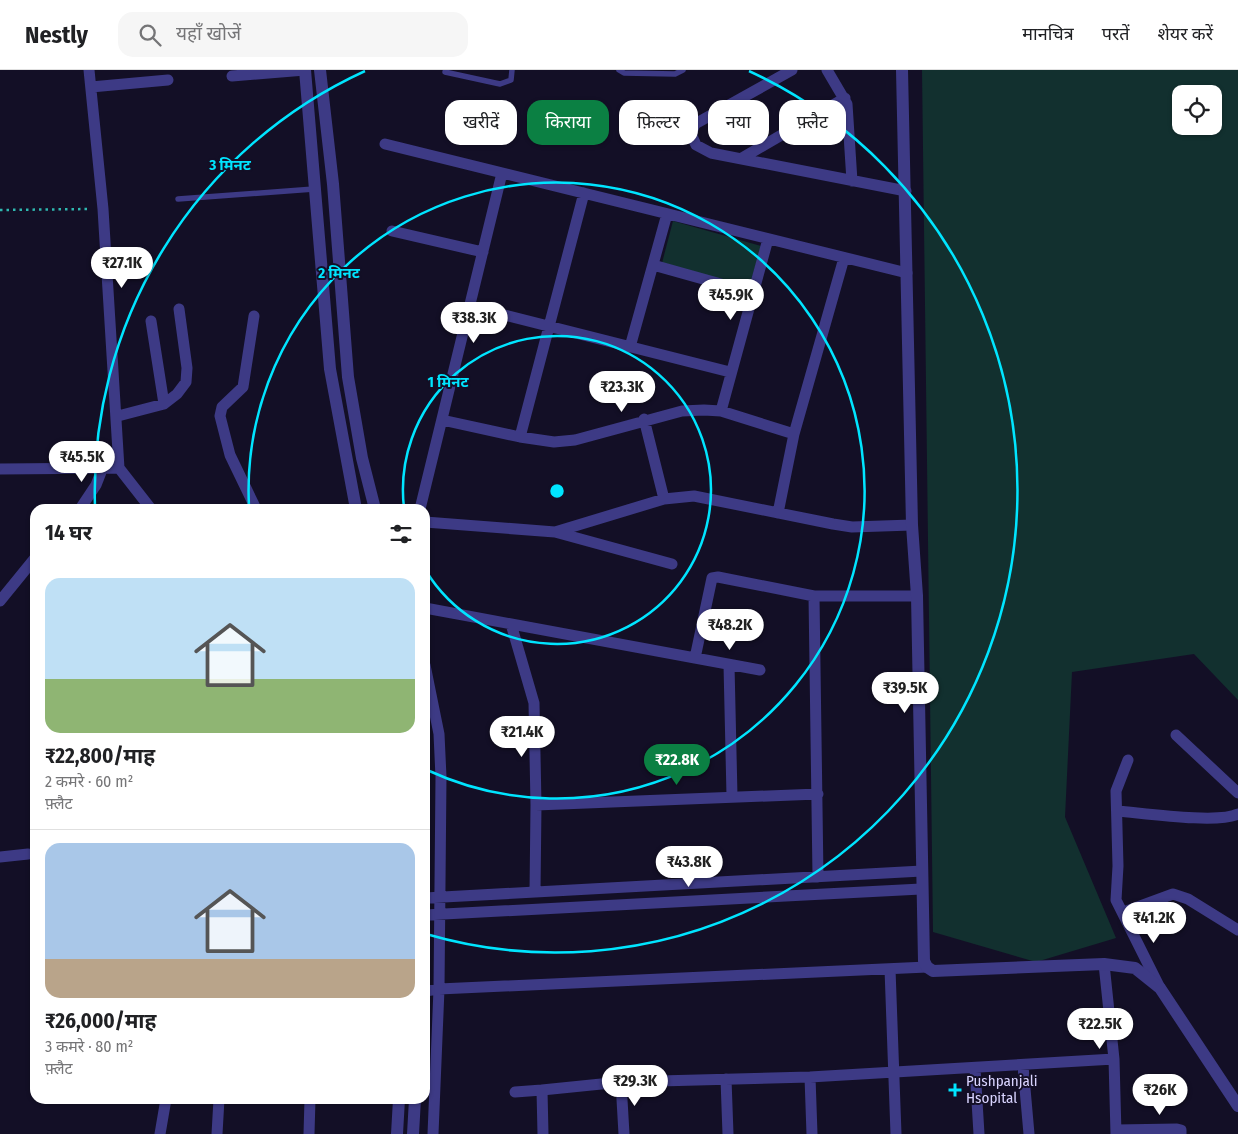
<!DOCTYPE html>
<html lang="hi">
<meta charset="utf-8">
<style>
:root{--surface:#fff;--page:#f6f6f6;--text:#202124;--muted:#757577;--line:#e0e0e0;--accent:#0b8043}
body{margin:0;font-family:"Fira Sans Condensed","Noto Sans Devanagari",sans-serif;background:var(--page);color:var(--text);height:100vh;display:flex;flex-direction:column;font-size:19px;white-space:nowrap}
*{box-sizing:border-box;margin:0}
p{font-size:16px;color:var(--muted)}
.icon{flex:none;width:28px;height:28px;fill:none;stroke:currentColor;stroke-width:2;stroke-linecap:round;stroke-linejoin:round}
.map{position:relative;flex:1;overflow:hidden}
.side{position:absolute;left:30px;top:434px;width:400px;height:600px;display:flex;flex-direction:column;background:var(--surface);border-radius:15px;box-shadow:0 1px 4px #0004}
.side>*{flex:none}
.hud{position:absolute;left:445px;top:30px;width:475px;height:45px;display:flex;gap:10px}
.controls{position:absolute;left:1172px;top:15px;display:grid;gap:10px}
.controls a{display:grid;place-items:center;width:50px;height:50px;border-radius:10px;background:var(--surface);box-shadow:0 1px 4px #0004;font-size:25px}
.price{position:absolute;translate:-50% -42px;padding:0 11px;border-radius:18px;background:#fff;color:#222;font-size:16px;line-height:32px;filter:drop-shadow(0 1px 2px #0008)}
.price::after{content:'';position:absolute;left:50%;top:30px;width:15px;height:11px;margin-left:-8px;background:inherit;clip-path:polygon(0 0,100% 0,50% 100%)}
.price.on{background:var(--accent);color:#fff}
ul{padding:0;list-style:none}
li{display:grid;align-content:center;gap:10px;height:265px;padding:0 15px}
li+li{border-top:1px solid var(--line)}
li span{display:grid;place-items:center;height:155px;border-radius:15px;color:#555}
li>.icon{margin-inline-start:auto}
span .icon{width:90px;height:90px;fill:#fffc;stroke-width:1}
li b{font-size:21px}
h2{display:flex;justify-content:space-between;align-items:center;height:60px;padding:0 15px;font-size:21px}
.pill{padding:0 18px;border-radius:15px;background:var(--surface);box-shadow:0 1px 4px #0004;font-size:18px;line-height:45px}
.pill.on{background:var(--accent);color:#fff}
header{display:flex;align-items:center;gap:30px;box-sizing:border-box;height:70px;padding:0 25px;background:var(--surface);border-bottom:1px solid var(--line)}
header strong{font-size:24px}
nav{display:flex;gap:28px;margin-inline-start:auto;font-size:18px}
.search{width:350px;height:45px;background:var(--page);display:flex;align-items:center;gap:12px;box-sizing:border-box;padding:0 18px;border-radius:15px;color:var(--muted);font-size:19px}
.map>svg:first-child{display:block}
.green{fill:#12302f;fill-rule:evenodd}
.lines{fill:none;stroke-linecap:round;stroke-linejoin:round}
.path{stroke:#2fb8b0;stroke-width:2.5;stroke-dasharray:2.5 4;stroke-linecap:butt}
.service{stroke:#3d3a85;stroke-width:5.5}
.minor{stroke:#3d3a85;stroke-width:11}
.tertiary{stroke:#3d3a85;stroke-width:12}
.ring{fill:none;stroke:#00e5ff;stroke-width:2.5}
.poi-dot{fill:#00e5ff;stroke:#130f26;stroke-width:2}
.labels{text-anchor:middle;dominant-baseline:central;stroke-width:4;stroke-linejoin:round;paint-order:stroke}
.poi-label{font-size:15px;fill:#d9d4ff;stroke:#130f26;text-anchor:start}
.centre{fill:#00e5ff;stroke:#130f26;stroke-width:2.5}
.ring-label{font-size:15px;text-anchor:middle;font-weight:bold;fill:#00e5ff;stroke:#130f26;stroke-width:4;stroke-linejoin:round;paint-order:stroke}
</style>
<header>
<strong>Nestly</strong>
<div class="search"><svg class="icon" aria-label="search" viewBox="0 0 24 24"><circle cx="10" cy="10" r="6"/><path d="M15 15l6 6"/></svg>यहाँ खोजें</div>
<nav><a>मानचित्र</a><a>परतें</a><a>शेयर करें</a></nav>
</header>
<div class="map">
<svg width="1238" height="1064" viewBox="0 0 1238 1064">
<rect width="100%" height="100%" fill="#130f26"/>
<path class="green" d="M 922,0 L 1238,0 L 1238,630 L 1194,584 L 1072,602 L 1065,747 L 1116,868 L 1036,892 L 933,862 ZM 1181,24 L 1214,24 L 1214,56 L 1181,56 Z
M 673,151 L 761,176 L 749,218 L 662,193 Z"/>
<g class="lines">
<path class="path" d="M 0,140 L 91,139"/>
<path class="service" d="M 619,0 L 624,3 L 675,4 L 683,0
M 445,2 L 500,14 L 511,10 L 512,0
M 178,129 L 314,119"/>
<path class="minor" d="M 89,0 L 103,139 L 119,398 L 151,439
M 792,0 L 695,54 L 691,64 L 696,75 L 711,83 L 906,121
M 827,0 L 847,34 L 852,111
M 232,6 L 305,0
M 91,17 L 168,10
M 385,74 L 907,203
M 742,88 L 845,28
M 392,161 L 483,182
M 653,195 L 753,223
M 469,236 L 730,302
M 254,246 L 243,317 L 222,337 L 220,346 L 230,385 L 256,439
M 151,251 L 164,334
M 630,277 L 667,144
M 721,341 L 768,169
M 118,346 L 164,334 L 177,324 L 186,312 L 187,298 L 179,239
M 644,349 L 664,429
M 442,350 L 520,367 L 554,372 L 575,370 L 682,341 L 704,340 L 721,341 L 794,364
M 520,367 L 584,123
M 0,399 L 119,398
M 80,439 L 96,415 L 103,397
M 420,439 L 502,103
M 778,443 L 794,364 L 844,188
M 425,452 L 555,462 L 672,494
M 555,462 L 664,429 L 694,426 L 833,454 L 852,457 L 912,455
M 814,526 L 818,807
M 0,531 L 35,488
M 425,538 L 695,588 L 712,508 L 718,507 L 814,526 L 917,526
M 511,554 L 534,633 L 536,735 L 535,822
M 695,588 L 760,600
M 425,595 L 439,664 L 441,707 L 439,919 L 433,1064
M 729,595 L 732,726
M 1176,665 L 1238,723
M 1128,690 L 1116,721 L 1118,796 L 1116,830 L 1160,918
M 536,735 L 818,724
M 1118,741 C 1143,743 1218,754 1238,744
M 0,787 L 28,784
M 425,828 L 922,801
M 1124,842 L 1173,824 L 1188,829 L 1238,860
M 425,845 L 921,819
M 1104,894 L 1114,989 L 1116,1064
M 890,899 L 896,1064
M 425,921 L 439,919 L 927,897
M 1023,996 L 1029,1064
M 975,998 L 979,1064
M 810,1007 L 812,1064
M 726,1009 L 728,1064
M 621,1012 L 624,1064
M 515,1022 L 542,1020
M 1116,1060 L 1177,1059 L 1181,1060 L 1181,1064
M 160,1064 L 166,1029
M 217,1064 L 219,1029
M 309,1064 L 310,1029
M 543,1064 L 542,1020 L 621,1012 L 810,1007 L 1114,989"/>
<path class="tertiary" d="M 305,0 L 330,299 L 356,439
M 320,0 L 333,114 L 348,307 L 362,388 L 375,439
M 902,0 L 912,455 L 917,526 L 924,891 L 927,897 L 933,901 L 1104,894 L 1135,898 L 1160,918 L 1238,1036
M 397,1064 L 399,1029
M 413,1064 L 415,1029"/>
</g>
<g class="ring">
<path d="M404 438A154 154 0 1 1 426 501"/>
<path d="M249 437A308 308 0 1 1 427 700"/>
<path d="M95 437A462 462 0 0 1 365 1M749 1A462 462 0 0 1 426 864"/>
</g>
<path class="poi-dot" d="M952.5 1012.5h5v5h5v5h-5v5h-5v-5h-5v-5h5z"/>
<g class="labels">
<g class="poi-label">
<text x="966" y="1011">Pushpanjali<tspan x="966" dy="17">Hsopital</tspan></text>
</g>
</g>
<circle cx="557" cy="421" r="8" class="centre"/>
<g class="ring-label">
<text x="230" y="100">3 मिनट</text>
<text x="339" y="208">2 मिनट</text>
<text x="448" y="317">1 मिनट</text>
</g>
</svg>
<div class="controls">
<a><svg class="icon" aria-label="locate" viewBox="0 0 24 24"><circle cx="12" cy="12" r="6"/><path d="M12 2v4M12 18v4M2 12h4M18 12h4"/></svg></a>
</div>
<b class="price" style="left:122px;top:219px">₹27.1K</b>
<b class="price" style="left:731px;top:251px">₹45.9K</b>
<b class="price" style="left:474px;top:274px">₹38.3K</b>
<b class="price" style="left:622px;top:343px">₹23.3K</b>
<b class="price" style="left:82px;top:413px">₹45.5K</b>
<b class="price" style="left:730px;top:581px">₹48.2K</b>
<b class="price" style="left:905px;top:644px">₹39.5K</b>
<b class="price" style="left:522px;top:688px">₹21.4K</b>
<b class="price on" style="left:677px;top:716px">₹22.8K</b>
<b class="price" style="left:689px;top:818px">₹43.8K</b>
<b class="price" style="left:1154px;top:874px">₹41.2K</b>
<b class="price" style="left:1100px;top:980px">₹22.5K</b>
<b class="price" style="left:635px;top:1037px">₹29.3K</b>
<b class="price" style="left:1160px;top:1046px">₹26K</b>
<div class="hud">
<a class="pill">खरीदें</a>
<a class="pill on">किराया</a>
<a class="pill">फ़िल्टर</a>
<a class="pill">नया</a>
<a class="pill">फ़्लैट</a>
</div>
<section class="side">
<h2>14 घर<svg class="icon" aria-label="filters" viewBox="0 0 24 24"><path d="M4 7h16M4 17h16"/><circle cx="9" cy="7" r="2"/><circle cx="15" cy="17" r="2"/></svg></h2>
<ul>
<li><span style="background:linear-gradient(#bfe0f5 65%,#8fb573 0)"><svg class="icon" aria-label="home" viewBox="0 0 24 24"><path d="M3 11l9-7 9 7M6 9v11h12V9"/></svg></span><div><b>₹22,800/माह</b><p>2 कमरे · 60 m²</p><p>फ़्लैट</p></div></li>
<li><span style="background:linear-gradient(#a9c7e8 75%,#b9a48a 0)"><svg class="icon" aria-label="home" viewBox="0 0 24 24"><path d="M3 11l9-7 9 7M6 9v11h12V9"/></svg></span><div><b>₹26,000/माह</b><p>3 कमरे · 80 m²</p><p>फ़्लैट</p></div></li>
</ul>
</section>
</div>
